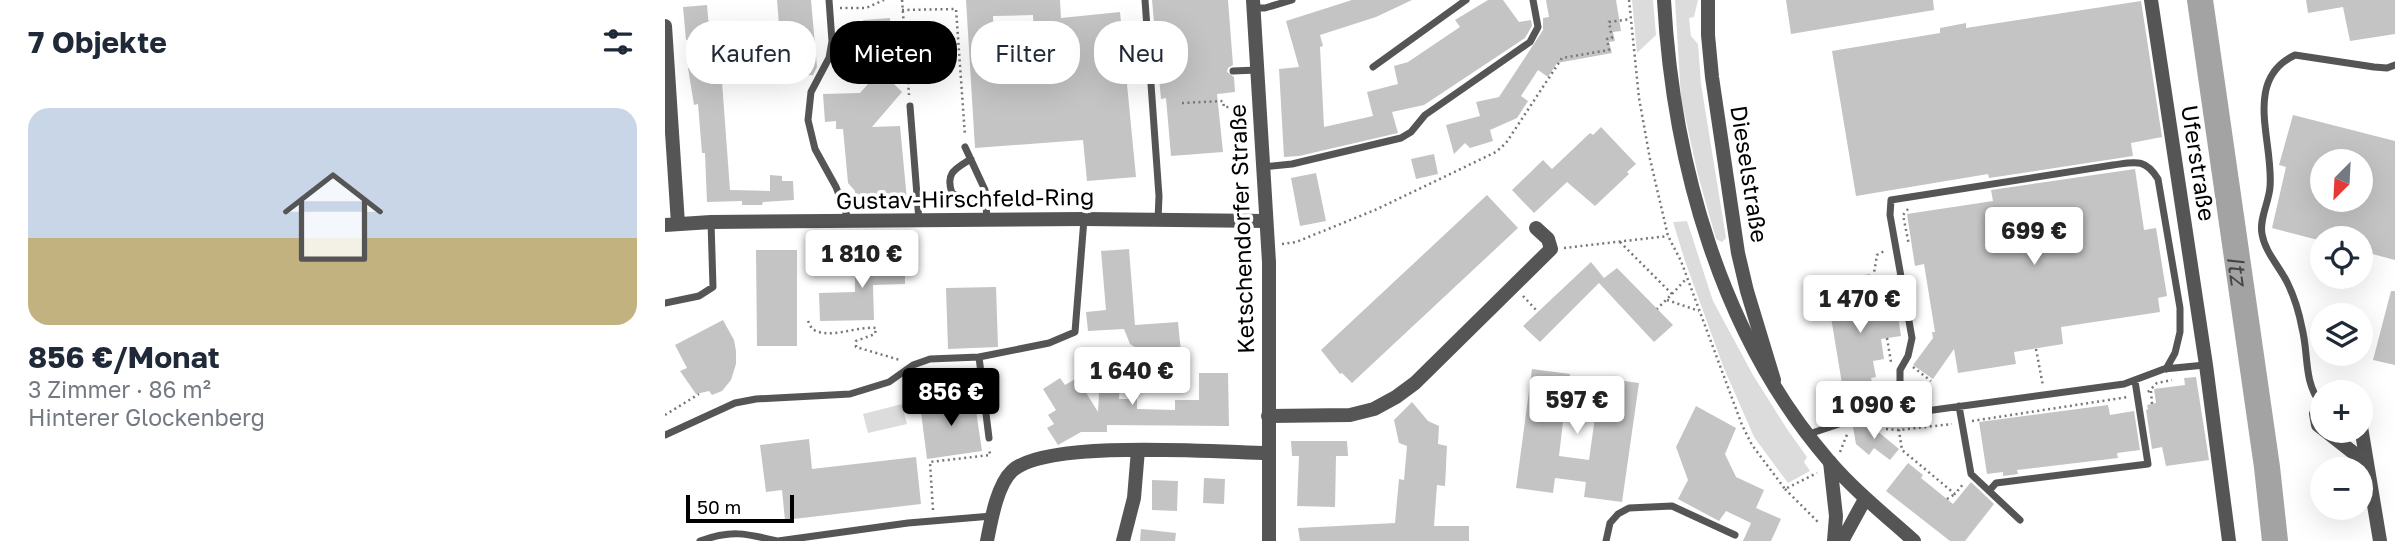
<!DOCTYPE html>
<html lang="de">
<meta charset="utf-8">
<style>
:root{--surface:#fff;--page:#f6f6f7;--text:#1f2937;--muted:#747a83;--accent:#000}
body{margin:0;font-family:"Golos Text",sans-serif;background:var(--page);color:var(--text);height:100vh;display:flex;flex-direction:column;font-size:26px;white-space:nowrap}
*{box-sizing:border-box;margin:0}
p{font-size:23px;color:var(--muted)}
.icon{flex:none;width:38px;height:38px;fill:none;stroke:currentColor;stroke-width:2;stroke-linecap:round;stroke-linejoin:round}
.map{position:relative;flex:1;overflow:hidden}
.drawer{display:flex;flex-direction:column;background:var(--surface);width:665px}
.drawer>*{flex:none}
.top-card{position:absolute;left:21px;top:21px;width:665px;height:63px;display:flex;gap:14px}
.needle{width:46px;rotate:204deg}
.buttons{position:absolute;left:1645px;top:149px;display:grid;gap:14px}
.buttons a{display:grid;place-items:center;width:63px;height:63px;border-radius:50%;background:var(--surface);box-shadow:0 7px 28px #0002;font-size:35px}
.scale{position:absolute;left:21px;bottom:18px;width:108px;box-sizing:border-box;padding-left:7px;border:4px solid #000;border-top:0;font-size:19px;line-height:24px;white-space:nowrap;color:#000;-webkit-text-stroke:5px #fff;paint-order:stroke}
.price{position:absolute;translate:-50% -60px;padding:0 16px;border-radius:7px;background:#fff;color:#222;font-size:23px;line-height:46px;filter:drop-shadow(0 2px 4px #0008)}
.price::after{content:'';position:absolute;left:50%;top:42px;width:21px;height:16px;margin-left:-10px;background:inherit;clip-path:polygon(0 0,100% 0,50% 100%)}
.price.current{background:var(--accent);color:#fff}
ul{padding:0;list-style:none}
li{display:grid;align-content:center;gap:14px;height:371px;padding:0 28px}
li span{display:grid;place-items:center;height:217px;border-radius:21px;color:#555}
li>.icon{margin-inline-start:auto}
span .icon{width:126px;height:126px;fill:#fffc;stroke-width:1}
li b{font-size:30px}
h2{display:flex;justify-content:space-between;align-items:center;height:84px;padding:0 28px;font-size:30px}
.pill{padding:0 24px;border-radius:28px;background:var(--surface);box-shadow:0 7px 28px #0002;font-size:24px;line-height:63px}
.pill.current{background:var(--accent);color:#fff}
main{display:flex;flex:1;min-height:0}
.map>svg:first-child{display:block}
.green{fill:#dcdcdc}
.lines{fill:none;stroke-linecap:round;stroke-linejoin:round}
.river{stroke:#a3a3a3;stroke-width:26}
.building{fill:#c4c4c4;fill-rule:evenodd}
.path{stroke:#777;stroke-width:2.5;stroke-dasharray:2 3.5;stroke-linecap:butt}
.service{stroke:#555;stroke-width:7}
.minor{stroke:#555;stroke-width:14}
.tertiary{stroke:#555;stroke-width:14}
.labels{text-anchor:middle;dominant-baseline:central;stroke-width:7;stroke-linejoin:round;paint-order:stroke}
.street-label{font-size:23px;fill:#000;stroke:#fff}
.water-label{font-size:24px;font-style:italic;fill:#444;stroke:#fff}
</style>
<main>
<section class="drawer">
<h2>7 Objekte<svg class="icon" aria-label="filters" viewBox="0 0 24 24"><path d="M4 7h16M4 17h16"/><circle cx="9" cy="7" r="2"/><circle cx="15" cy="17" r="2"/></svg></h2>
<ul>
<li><span style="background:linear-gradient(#c9d6e8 60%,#c2b280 0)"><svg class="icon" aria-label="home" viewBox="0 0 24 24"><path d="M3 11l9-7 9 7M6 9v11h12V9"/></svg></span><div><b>856 €/Monat</b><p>3 Zimmer · 86 m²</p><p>Hinterer Glockenberg</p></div></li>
</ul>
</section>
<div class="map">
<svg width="1730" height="541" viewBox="0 0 1730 541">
<rect width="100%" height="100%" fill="#fff"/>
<path class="green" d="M 967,0 L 988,0 L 991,35 L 972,53 Z
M 1010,0 L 1033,0 L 1029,17 L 1024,18 L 1026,36 L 1033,44 L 1036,84 L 1061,238 L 1057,242 L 1051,239 L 1033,175 L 1016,98 Z
M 1022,221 L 1048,301 L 1088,375 L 1122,429 L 1142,457 L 1139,462 L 1145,471 L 1123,483 L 1089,437 L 1058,366 L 1020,261 L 1008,222 Z
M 237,404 L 242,424 L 203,433 L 198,414 Z"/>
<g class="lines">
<path class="river" id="s1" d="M 1535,0 L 1602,467 L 1610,541"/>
</g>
<path class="building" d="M 112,0 L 146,0 L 152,67 L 148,75 L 118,77 Z
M 301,0 L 395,0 L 396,18 L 455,12 L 471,177 L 422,181 L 418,140 L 310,148 ZM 368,15 L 369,38 L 329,40 L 328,16 Z
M 487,0 L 563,0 L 568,65 L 563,68 L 562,72 L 569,77 L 570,92 L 552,94 L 558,152 L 506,156 L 501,98 L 496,99 Z
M 687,0 L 747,0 L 711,17 L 655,35 L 658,46 L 655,47 L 659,127 L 708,116 L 702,92 L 733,84 L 729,66 L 743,62 L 795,27 L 790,20 L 823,0 L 838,0 L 854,22 L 866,20 L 867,26 L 860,38 L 759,105 L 727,112 L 733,133 L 634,156 L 619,157 L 614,69 L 634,67 L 621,21 Z
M 881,0 L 951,0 L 956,31 L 948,32 L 950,41 L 944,42 L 947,53 L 892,63 L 883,77 L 873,70 L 856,96 L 863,101 L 852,118 L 825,130 L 828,141 L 805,148 L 800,143 L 789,154 L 781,125 L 815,116 L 811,102 L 834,97 L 878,30 L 878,18 L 884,17 Z
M 1121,0 L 1268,0 L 1269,10 L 1126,34 Z
M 1641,0 L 1730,0 L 1730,34 L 1685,41 L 1678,7 L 1643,13 Z
M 1476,1 L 1497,137 L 1466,143 L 1468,156 L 1324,178 L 1323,174 L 1191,196 L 1167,51 L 1275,33 L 1275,28 L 1301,23 L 1301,28 Z
M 42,5 L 45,38 L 21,40 L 18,7 Z
M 225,18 L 229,84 L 237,92 L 207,127 L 235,126 L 242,200 L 191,202 L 190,191 L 183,183 L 178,129 L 171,129 L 171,121 L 160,122 L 158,94 L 195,93 L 203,84 L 201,64 L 192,64 L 191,51 L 201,51 L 198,20 Z
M 44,66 L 45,84 L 57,82 L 65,190 L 105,191 L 105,175 L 117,176 L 117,181 L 128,181 L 129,200 L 98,202 L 97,205 L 77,205 L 77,201 L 42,202 L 40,153 L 37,153 L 33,104 L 29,105 L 23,68 Z
M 1628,115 L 1730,141 L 1730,260 L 1696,251 L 1696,238 L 1657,238 L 1657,241 L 1607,228 L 1621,167 L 1614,165 ZM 1657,161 L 1696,161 L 1696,200 L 1657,200 Z
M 936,127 L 971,164 L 962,172 L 964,174 L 930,206 L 902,182 L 869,213 L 847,190 L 878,160 L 887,169 L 925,133 L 928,135 Z
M 769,154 L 773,174 L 751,179 L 746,159 Z
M 1470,169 L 1479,230 L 1491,228 L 1502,296 L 1493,298 L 1495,312 L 1396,327 L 1398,344 L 1349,352 L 1351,364 L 1293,373 L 1289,349 L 1268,379 L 1248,365 L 1268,338 L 1267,332 L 1270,332 L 1259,264 L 1250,266 L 1242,214 L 1328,201 L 1326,190 Z
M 651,173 L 661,221 L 635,226 L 626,178 Z
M 822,195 L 853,228 L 687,383 L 677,373 L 675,374 L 656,350 Z
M 464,249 L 470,325 L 513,322 L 516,352 L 486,354 L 476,351 L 465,344 L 459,329 L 423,331 L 421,312 L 441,310 L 436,251 Z
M 91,250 L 132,250 L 132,346 L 92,346 Z
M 240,257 L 240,284 L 208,285 L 209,320 L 155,321 L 154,293 L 190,292 L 190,258 Z
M 926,262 L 939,278 L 952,268 L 1008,325 L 989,342 L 934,283 L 875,342 L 858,326 Z
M 1205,274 L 1209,294 L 1229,290 L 1236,336 L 1216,339 L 1219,359 L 1208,361 L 1211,377 L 1206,378 L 1211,410 L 1186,415 L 1182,414 L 1160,281 Z
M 331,287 L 333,347 L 283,349 L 281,288 Z
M 1726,291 L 1730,291 L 1730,365 L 1708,360 Z
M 58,320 L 69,340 L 71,351 L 71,364 L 66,380 L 57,391 L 47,395 L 44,391 L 31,394 L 15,371 L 22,368 L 10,345 Z
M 867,369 L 905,374 L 903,391 L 934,395 L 936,378 L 974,383 L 957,502 L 919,497 L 921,482 L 890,478 L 888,493 L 851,488 ZM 899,413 L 930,417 L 924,460 L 894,456 Z
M 534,373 L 563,373 L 564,426 L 442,425 L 442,432 L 416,432 L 393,445 L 382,428 L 389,424 L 383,415 L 391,410 L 378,389 L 395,378 L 400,385 L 412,378 L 433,412 L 435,374 L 455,374 L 454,399 L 472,399 L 472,409 L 510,410 L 510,400 L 534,400 Z
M 1531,377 L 1544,460 L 1501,466 L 1497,447 L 1487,449 L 1481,410 L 1483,409 L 1482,405 L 1491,403 L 1489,389 L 1520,385 L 1519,378 Z
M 309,397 L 317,451 L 262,459 L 255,404 Z
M 747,402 L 763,421 L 774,426 L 773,444 L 782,446 L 780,486 L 772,485 L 769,526 L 804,526 L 804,541 L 635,541 L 633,528 L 730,523 L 734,479 L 739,480 L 742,446 L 734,443 L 729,420 Z
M 1443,405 L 1445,415 L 1469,411 L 1475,450 L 1452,453 L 1453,458 L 1352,470 L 1353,474 L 1338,476 L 1338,472 L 1322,474 L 1314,422 Z
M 1031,406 L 1071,428 L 1060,454 L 1071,477 L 1099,490 L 1091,508 L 1116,519 L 1106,541 L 1078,541 L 1086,523 L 1061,511 L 1054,521 L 1013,499 L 1023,480 L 1011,447 Z
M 1210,424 L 1211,430 L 1234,449 L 1225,460 L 1209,448 L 1204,455 L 1191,444 L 1188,427 Z
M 144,439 L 147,469 L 251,457 L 256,504 L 120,520 L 117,490 L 101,492 L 95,445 Z
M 626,441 L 682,441 L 683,456 L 671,456 L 670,507 L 632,506 L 634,456 L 627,456 Z
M 1243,463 L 1258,475 L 1256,478 L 1288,504 L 1306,482 L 1329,504 L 1300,541 L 1285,541 L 1221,491 Z
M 539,478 L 560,479 L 559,504 L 538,503 Z
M 487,480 L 513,481 L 512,511 L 487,510 Z
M 476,529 L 511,533 L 510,541 L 475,541 Z"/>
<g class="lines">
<path class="path" d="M 237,0 L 244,95
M 964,0 L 974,98 L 985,159 L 1003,236 L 1016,261 L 1077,425 L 1087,445 L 1120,489 L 1152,473
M 175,8 L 201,8 L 219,0
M 237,10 L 291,9 L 300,136
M 517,103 L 558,101 L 559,107 L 581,107
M 1243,209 L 1238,215 L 1244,245
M 955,242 L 1007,294 L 992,309
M 617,244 L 631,242 L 710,210 L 831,152 L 841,143 L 897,58 L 944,50 L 942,39 L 947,38 L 944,22 L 965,19
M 899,248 L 1003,236
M 1214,293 L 1209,273 L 1212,255 L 1221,250
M 1007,294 L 1022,278
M 858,296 L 873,312
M 1002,300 L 1034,311
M 143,321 L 147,329 C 166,340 189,326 211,328 L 210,334 L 191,341 L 191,347 L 235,360
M 1222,338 L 1226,362
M 1371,349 L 1378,386
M 1248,367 L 1266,381
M 1486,391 L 1487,404
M 1483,392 L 1492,383 L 1507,380
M 0,415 L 34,394
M 1307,421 L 1463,397
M 1233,424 L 1237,450 L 1290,494 L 1299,483
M 1221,429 L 1234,430 L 1287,424
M 1175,452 L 1183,432
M 1120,489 L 1155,524
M 1282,499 L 1290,494
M 268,510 L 265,462 L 325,455 L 324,448"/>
<path class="service" d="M 164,0 L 167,41 L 164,58 L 146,92 L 143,120 L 150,149 L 171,187 L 184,221
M 480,0 L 494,196 L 493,220
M 589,8 L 600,8 L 627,0
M 708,67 L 801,0
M 568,71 L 592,70
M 245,106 L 254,221
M 300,147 L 320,190 L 322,220
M 306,159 C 290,169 280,173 287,193 L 300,200 L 322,200
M 598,167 L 627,164 L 736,138 L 746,132 L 760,115 L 865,42 L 873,27 L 868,0
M 0,303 L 34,296 L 48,287 L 46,222
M 1656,404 C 1638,381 1644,355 1637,328 C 1634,312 1629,296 1622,282 C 1614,266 1600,252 1597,234 C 1594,219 1604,202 1605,187 C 1609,142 1577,80 1630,55 L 1709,67 L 1722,68 L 1730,65
M 1294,406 L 1306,474 L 1355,520
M 1240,413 L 1235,387 L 1235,370 L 1243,356 L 1247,338 L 1225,215 L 1226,200 L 1448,165 C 1470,162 1480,158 1493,179 L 1515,308 L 1515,332 L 1510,353 L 1501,369
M 1144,434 L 1180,422 L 1459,384 L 1499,369 L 1540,365
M 0,435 L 70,403 L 91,399 L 185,394 L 224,382 L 248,365 L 265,359 L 314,357
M 324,438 L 314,357 L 384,343 L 410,332 L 419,219
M 1324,491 L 1331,483 L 1483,464 L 1470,381
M 35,541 C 66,530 80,533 112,541
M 113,541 L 243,523 L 327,516
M 941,541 L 945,523 L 953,514 L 964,508 L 1007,506 L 1070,535"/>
<path class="minor" d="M 1043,0 L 1043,35 L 1047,77 L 1073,253 L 1082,291 L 1109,380
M 1486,0 L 1541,365 L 1564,541
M 0,26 L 13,224
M 0,225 L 46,222 L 419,219 L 601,221
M 1657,403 L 1651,414 L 1653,425 L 1690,454 L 1702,468
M 603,416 L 685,415 L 709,409 L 731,397 L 750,383 L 886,249 L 883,239 L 871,228
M 1696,427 L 1715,541
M 1165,462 L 1171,516 L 1169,541
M 322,541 C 326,521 332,485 347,471 C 380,439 553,452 602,453
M 458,541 L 469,498 L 473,450
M 1177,541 L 1200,499"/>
<path class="tertiary" d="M 588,0 L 604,262 L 604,541
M 999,0 C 1008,163 1056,336 1164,461 C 1190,491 1220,515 1249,541"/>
</g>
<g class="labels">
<g class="street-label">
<text transform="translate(1534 163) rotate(81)">Uferstraße</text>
<text transform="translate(1085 174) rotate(81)">Dieselstraße</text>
<text transform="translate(300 198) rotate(-1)">Gustav-Hirschfeld-Ring</text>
<text transform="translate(576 229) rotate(-92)">Ketschendorfer Straße</text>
</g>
<g class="water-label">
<text stroke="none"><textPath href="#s1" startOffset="273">Itz</textPath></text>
</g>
</g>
</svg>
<div class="buttons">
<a><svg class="needle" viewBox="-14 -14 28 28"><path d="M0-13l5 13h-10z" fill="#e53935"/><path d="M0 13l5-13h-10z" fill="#747a83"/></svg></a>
<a><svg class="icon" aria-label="locate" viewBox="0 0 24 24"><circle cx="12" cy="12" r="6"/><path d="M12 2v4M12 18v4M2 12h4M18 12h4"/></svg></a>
<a><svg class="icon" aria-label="layers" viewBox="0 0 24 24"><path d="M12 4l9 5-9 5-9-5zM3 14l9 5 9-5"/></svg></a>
<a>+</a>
<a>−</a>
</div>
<div class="scale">50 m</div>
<b class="price" style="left:1369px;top:267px">699 €</b>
<b class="price" style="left:197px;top:290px">1 810 €</b>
<b class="price" style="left:1195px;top:335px">1 470 €</b>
<b class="price" style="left:467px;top:407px">1 640 €</b>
<b class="price current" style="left:286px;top:428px">856 €</b>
<b class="price" style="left:912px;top:436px">597 €</b>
<b class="price" style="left:1209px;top:441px">1 090 €</b>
<div class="top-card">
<a class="pill">Kaufen</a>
<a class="pill current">Mieten</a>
<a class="pill">Filter</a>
<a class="pill">Neu</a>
</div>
</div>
</main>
